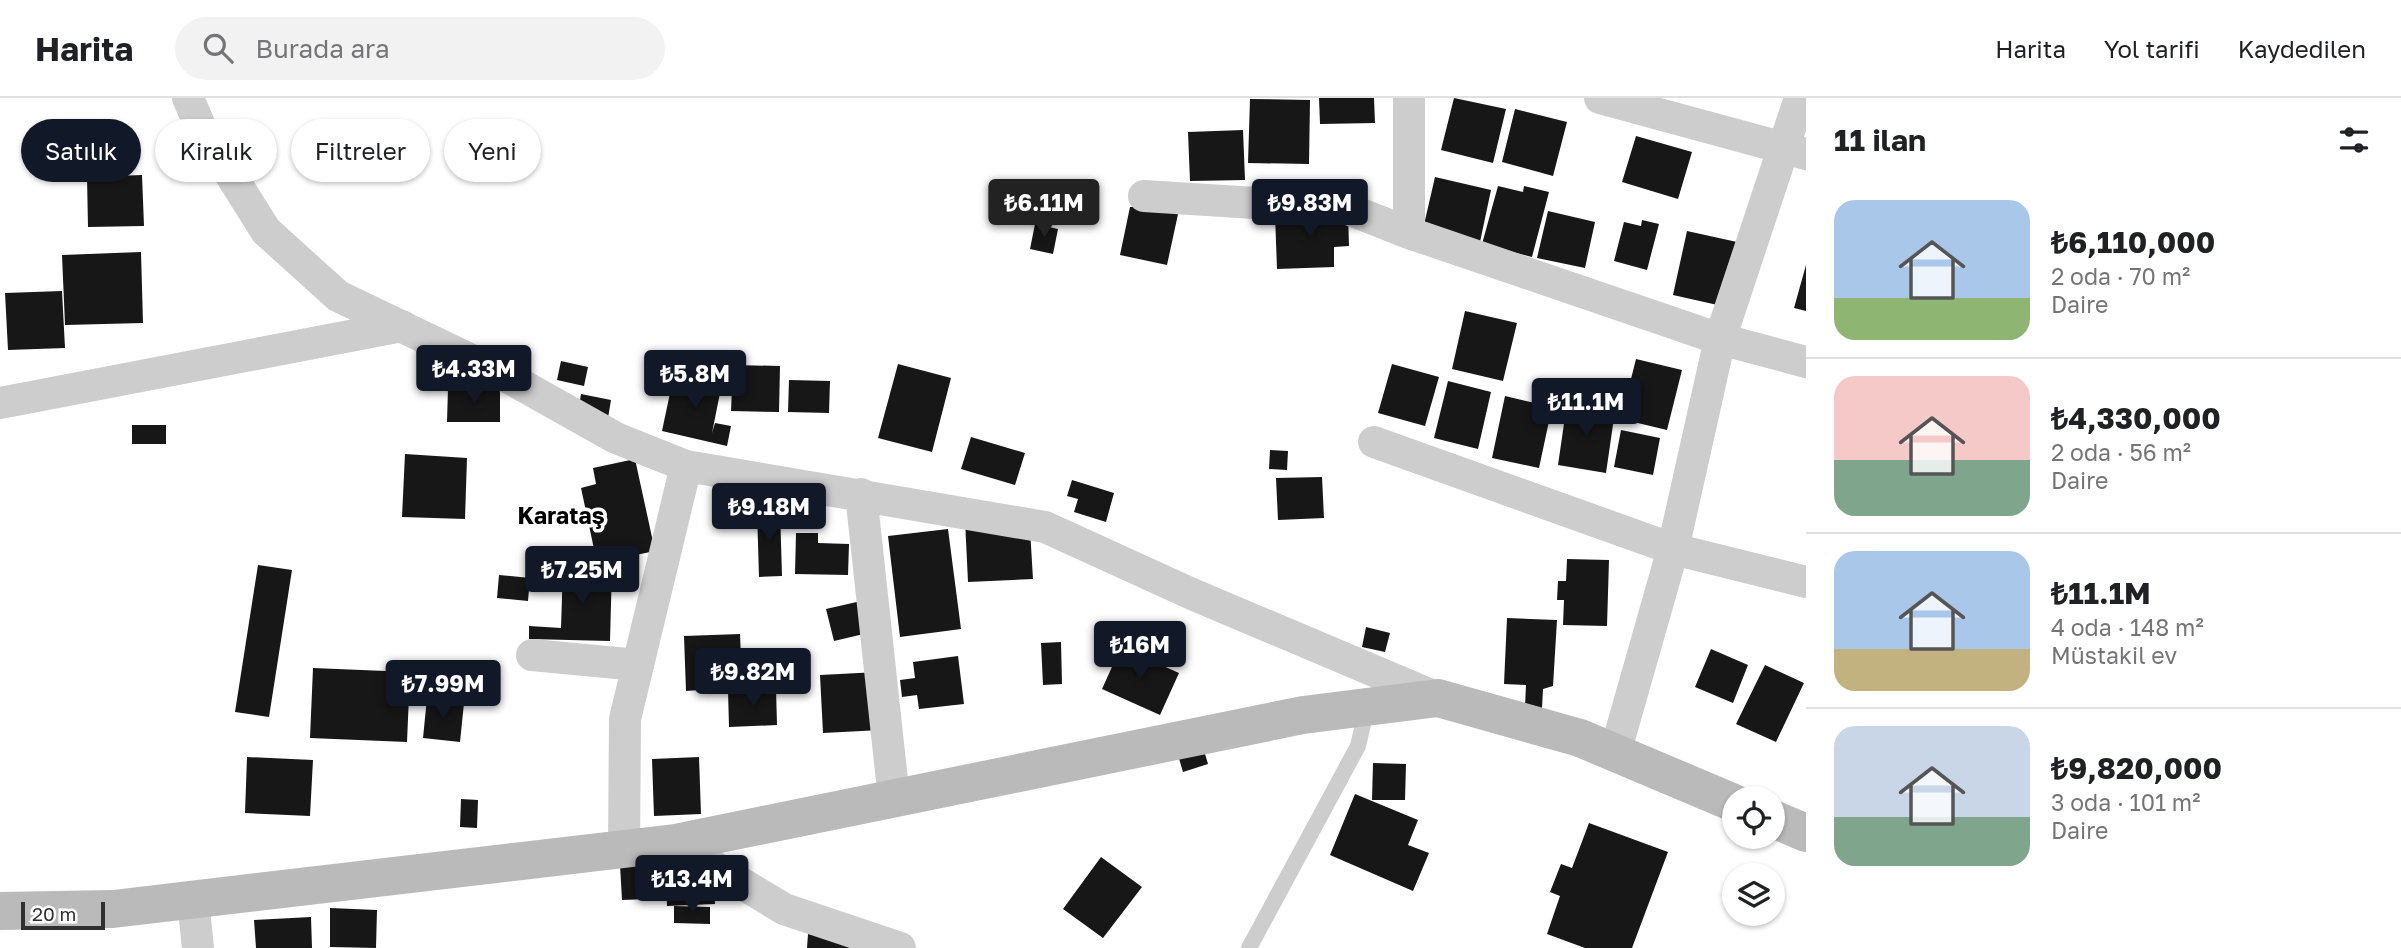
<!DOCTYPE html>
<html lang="tr">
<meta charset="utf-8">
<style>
:root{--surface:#fff;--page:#f2f2f2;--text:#202124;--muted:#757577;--line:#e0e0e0;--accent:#111827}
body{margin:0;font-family:"Golos Text",sans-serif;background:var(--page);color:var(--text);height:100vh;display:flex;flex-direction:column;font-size:26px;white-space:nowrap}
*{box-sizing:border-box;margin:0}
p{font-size:23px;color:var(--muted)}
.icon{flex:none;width:38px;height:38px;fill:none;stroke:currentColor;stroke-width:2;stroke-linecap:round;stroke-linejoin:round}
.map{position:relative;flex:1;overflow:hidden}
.details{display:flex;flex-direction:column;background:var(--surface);width:595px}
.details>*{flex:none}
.top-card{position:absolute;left:21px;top:21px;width:665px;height:63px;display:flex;gap:14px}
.buttons{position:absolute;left:1722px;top:688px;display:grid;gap:14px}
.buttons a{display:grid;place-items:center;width:63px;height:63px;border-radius:50%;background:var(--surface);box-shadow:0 2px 5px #0004;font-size:35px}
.scale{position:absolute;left:21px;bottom:18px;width:84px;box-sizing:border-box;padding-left:7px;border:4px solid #303030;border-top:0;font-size:19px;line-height:24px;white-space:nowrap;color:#303030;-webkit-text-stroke:5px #fff;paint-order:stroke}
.price{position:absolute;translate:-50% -60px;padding:0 16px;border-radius:7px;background:var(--accent);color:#fff;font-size:23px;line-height:46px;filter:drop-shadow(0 2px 4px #0008)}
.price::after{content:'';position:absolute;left:50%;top:42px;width:21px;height:16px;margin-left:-10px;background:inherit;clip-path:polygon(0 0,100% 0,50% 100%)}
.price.on{background:#222;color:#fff}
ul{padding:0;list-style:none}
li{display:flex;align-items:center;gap:21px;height:175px;padding:0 28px}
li+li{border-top:2px solid var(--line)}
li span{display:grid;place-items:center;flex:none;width:196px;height:140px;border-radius:21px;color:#555}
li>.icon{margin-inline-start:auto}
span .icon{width:84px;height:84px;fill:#fffc;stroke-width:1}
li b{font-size:30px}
h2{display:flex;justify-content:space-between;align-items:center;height:84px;padding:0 28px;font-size:30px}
.tag{padding:0 24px;border-radius:32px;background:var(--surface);box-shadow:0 2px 5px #0004;font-size:24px;line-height:63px}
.tag.on{background:var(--accent);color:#fff}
header{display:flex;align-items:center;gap:42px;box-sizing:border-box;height:98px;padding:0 35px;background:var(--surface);border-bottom:2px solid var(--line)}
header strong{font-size:33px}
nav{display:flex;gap:38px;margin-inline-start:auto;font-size:24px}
.search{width:490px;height:63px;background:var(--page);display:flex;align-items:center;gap:18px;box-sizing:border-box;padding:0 24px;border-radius:38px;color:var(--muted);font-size:26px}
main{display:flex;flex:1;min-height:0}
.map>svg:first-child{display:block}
.building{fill:#171717}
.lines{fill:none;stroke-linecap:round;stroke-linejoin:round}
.lane{stroke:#cdcdcd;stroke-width:16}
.street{stroke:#cdcdcd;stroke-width:32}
.secondary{stroke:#bababa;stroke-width:38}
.labels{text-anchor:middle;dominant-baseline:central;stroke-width:7;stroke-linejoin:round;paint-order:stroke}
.quarter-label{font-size:23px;font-weight:bold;fill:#000;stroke:#fff}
</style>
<header>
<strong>Harita</strong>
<div class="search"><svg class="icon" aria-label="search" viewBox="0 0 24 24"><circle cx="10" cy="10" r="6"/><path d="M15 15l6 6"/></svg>Burada ara</div>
<nav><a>Harita</a><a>Yol tarifi</a><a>Kaydedilen</a></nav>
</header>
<main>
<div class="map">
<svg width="1806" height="850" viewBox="0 0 1806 850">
<rect width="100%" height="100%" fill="#fff"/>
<path class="building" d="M 1319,0 L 1374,0 L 1375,25 L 1320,26 Z
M 1454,0 L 1506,11 L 1493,65 L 1441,52 Z
M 1250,1 L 1310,2 L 1309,66 L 1248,65 Z
M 1515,11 L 1567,24 L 1553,78 L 1502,64 Z
M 1243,32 L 1245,82 L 1190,83 L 1188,34 Z
M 1636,38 L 1692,54 L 1678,101 L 1622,84 Z
M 142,77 L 144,128 L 88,129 L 87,79 Z
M 1435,79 L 1491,92 L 1480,144 L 1423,131 Z
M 1498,88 L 1523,94 L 1524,88 L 1549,94 L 1532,159 L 1482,146 Z
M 1180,107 L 1167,167 L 1120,157 L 1130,109 Z
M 1548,113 L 1595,124 L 1585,170 L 1537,160 Z
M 1348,115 L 1349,148 L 1334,149 L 1334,169 L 1277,171 L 1275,117 Z
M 1642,122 L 1659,126 L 1647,172 L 1614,163 L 1624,124 L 1641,128 Z
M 1035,126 L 1058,131 L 1053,156 L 1030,151 Z
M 1687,133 L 1737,144 L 1722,208 L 1673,197 Z
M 141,154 L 143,225 L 65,227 L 62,157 Z
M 1806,167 L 1806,213 L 1794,210 Z
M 62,193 L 65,250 L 8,252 L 5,195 Z
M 1465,213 L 1517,225 L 1503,283 L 1452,271 Z
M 1636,261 L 1682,272 L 1667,332 L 1621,321 Z
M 561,263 L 588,269 L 584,288 L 557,282 Z
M 898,266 L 951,280 L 932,354 L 878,340 Z
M 1392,266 L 1439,279 L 1425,328 L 1378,315 Z
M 733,267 L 780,268 L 779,314 L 731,313 Z
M 674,276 L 722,285 L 712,335 L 715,325 L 731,328 L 727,348 L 662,333 Z
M 789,282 L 830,283 L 829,315 L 788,314 Z
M 1448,283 L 1491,294 L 1478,351 L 1434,340 Z
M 448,290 L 500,291 L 500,324 L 447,324 Z
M 581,296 L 611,302 L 608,320 L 578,314 Z
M 1505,298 L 1552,309 L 1539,370 L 1492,360 Z
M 1567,305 L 1615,313 L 1606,375 L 1558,367 Z
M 132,327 L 166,327 L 166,346 L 132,346 Z
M 1621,332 L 1660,340 L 1653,377 L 1614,369 Z
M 971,339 L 1025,355 L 1015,387 L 961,371 Z
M 1270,352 L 1288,353 L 1287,372 L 1269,371 Z
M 405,356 L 467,360 L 465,421 L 402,419 Z
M 635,361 L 655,453 L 597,465 L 581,390 L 596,386 L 593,370 Z
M 1322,379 L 1324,420 L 1278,422 L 1276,380 Z
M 1072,382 L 1114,395 L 1106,424 L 1074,414 L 1078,401 L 1067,398 Z
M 780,411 L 782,478 L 759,479 L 757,412 Z
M 965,422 L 1030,431 L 1033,481 L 968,484 Z
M 948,431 L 961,531 L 900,539 L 888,438 Z
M 796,435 L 818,435 L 818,445 L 849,446 L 848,477 L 795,476 Z
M 1567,461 L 1609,462 L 1607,528 L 1563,527 L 1564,502 L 1557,502 L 1558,483 L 1566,483 Z
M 258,467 L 292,472 L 269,619 L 235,614 Z
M 563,467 L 612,469 L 610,543 L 529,541 L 529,528 L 561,530 Z
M 499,477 L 530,480 L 528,503 L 497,500 Z
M 861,503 L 868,535 L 834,543 L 826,511 Z
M 1507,520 L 1557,522 L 1553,588 L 1543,591 L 1542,610 L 1525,609 L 1526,587 L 1504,586 Z
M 1366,529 L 1390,535 L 1385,554 L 1362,549 Z
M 740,536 L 742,584 L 714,585 L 714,591 L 686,593 L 684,538 Z
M 1061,544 L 1062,586 L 1043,587 L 1041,545 Z
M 1121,549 L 1179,575 L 1160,617 L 1102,591 Z
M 1711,551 L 1748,567 L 1733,605 L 1695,589 Z
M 958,558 L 964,606 L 919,611 L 917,597 L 902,599 L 900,582 L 915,580 L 913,564 Z
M 1765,567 L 1804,585 L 1776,644 L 1736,626 Z
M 313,570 L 410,574 L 407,644 L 310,640 Z
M 878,574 L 881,632 L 823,635 L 820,577 Z
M 776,590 L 777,627 L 729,629 L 728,592 Z
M 427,600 L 464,605 L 460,644 L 423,640 Z
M 1200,639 L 1208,666 L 1183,674 L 1175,647 Z
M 247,659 L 313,662 L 310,718 L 245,715 Z
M 699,659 L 701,716 L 654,718 L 652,661 Z
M 1373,665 L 1406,666 L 1405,702 L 1372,702 Z
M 1355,696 L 1418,722 L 1408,747 L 1429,755 L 1413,793 L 1330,757 Z
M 461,701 L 478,702 L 477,730 L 460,729 Z
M 1589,725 L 1668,754 L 1632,850 L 1585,850 L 1547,836 L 1560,798 L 1550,794 L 1561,766 L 1572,770 Z
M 1101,759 L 1142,789 L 1103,840 L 1063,811 Z
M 647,766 L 649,801 L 622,802 L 620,767 Z
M 714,781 L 715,806 L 667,808 L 666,782 Z
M 674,808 L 710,809 L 710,826 L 674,825 Z
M 330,810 L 377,812 L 376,850 L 330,849 Z
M 311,819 L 312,850 L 256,850 L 254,822 Z
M 808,836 L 853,841 L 853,850 L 807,850 Z"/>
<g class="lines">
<path class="lane" d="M 1249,850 L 1358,648 L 1367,609"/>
<path class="street" d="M 188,0 L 200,28 L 266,133 L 338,198 L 511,281 L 616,340 L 686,368 L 1045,429 L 1192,496 L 1438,600
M 1409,0 L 1409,135
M 1600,0 L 1806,56
M 1144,98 L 1348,111 L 1409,135 L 1720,241 L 1806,264
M 0,305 L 402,228
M 1374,344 L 1673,451 L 1806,484
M 861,396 L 894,701
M 532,557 L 638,567
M 1615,655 L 1673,451 L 1720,241 L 1800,0
M 675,745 L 784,811 L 900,850
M 624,751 L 625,621 L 686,368
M 193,802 L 198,850"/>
<path class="secondary" d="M 1773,721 L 1806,735
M 0,813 L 113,811 L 675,745 L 1303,617 L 1438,600 L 1580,640 L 1734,705"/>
</g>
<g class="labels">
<g class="quarter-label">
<text x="561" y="417">Karataş</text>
</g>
</g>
</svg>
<div class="buttons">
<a><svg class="icon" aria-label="locate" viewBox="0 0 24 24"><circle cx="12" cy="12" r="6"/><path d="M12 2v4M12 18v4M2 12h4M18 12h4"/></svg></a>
<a><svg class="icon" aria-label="layers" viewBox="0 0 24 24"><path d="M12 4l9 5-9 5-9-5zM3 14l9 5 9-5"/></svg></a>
</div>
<div class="scale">20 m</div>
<b class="price on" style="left:1044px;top:141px">₺6.11M</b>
<b class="price" style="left:1310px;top:141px">₺9.83M</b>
<b class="price" style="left:474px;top:307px">₺4.33M</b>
<b class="price" style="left:695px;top:312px">₺5.8M</b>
<b class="price" style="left:1586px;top:340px">₺11.1M</b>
<b class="price" style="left:769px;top:445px">₺9.18M</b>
<b class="price" style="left:582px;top:508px">₺7.25M</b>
<b class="price" style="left:1140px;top:583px">₺16M</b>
<b class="price" style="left:753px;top:610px">₺9.82M</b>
<b class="price" style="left:443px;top:622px">₺7.99M</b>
<b class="price" style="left:692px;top:817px">₺13.4M</b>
<div class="top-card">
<a class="tag on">Satılık</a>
<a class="tag">Kiralık</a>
<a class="tag">Filtreler</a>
<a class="tag">Yeni</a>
</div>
</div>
<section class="details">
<h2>11 ilan<svg class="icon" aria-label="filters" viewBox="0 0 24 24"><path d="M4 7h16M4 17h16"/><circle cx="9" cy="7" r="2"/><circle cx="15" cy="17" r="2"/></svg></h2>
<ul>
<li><span style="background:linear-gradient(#a9c7e8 70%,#8fb573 0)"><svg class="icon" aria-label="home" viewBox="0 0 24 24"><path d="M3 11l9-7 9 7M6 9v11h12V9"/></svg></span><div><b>₺6,110,000</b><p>2 oda · 70 m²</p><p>Daire</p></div></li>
<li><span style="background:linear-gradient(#f6c9c9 60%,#7fa58c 0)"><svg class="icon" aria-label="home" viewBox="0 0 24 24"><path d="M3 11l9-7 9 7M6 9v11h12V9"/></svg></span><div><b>₺4,330,000</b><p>2 oda · 56 m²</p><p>Daire</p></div></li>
<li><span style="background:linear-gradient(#a9c7e8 70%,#c2b280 0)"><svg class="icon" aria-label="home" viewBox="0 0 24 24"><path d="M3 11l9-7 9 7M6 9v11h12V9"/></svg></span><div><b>₺11.1M</b><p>4 oda · 148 m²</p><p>Müstakil ev</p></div></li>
<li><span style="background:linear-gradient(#c9d6e8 65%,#7fa58c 0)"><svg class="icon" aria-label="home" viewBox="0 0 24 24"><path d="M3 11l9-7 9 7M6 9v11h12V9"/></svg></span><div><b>₺9,820,000</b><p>3 oda · 101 m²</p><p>Daire</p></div></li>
</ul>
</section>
</main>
